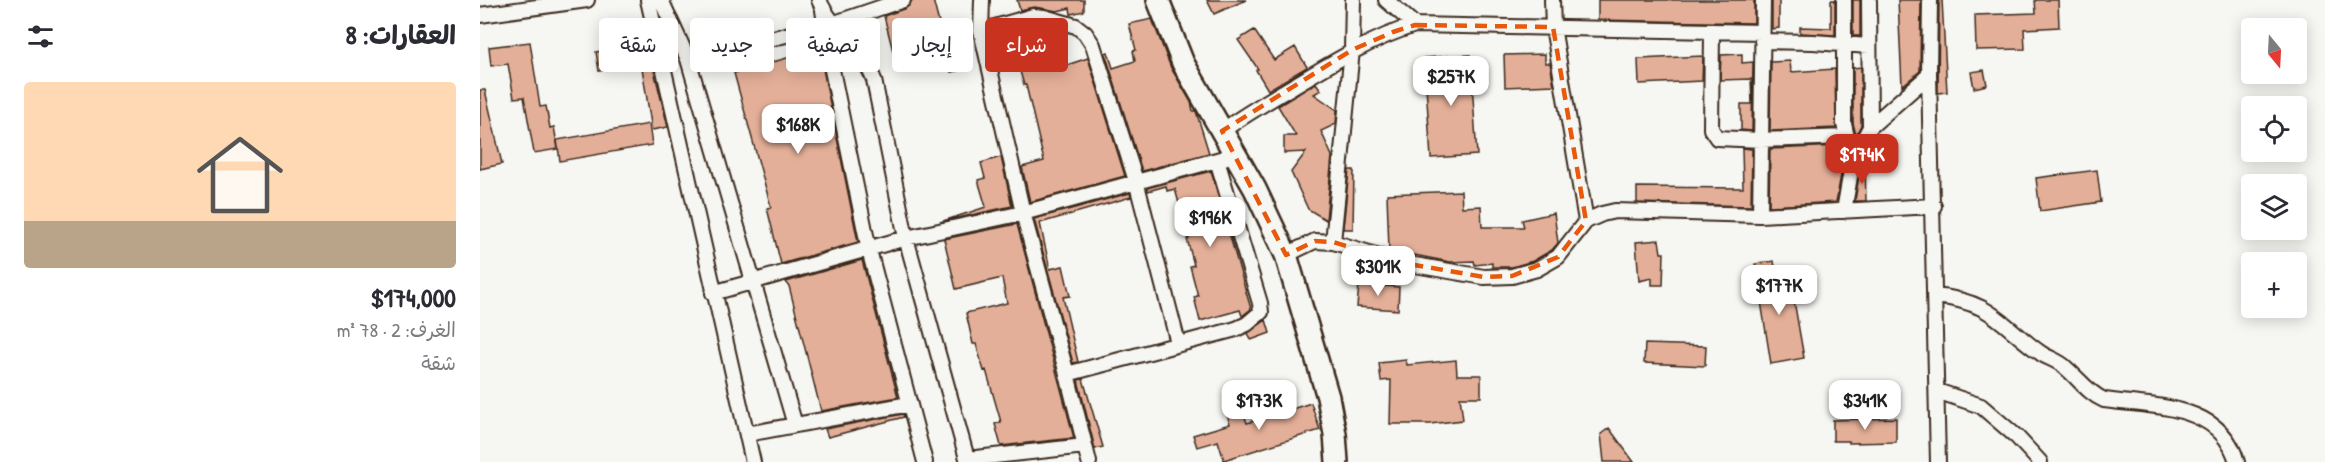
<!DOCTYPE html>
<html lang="ar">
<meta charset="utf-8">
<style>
:root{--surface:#fff;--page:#f2f2f3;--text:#2b2b33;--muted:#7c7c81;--accent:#c8321e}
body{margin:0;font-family:"Patrick Hand","Playpen Sans Arabic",sans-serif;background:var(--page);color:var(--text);direction:rtl;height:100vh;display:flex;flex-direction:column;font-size:22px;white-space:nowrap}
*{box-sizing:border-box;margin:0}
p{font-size:20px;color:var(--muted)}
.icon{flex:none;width:33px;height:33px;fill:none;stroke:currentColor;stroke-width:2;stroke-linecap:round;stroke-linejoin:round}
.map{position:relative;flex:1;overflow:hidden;direction:ltr}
.sheet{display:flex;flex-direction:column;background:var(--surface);width:480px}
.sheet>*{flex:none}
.banner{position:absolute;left:18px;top:18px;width:570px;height:54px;direction:rtl;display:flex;gap:12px}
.needle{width:39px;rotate:162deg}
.controls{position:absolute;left:1761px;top:18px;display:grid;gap:12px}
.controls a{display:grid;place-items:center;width:66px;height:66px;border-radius:6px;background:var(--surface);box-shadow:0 3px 15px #0003;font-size:30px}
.price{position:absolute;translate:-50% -51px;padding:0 14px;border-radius:12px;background:#fff;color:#222;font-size:20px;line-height:39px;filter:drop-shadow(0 2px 3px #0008)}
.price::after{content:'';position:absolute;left:50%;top:36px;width:18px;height:14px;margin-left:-9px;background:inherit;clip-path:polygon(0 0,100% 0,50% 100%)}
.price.selected{background:var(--accent);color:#fff}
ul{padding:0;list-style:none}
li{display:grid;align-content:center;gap:12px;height:318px;padding:0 24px}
li span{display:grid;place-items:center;height:186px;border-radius:6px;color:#555}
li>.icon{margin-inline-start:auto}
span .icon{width:108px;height:108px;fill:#fffc;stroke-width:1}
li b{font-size:26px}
h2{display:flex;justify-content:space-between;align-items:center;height:72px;padding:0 24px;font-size:26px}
.pill{padding:0 21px;border-radius:6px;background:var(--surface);box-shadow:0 3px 15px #0003;font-size:21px;line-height:54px}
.pill.selected{background:var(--accent);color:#fff}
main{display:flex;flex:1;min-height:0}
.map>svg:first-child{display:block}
.building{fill:#e4af98;stroke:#3b2a1e;stroke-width:1.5}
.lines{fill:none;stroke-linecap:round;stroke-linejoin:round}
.minor-casing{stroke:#3b2a1e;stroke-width:18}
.primary-casing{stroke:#3b2a1e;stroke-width:26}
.minor{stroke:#f6f6f2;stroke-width:14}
.primary{stroke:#f6f6f2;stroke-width:21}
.marked{fill:none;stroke:#e8590c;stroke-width:4.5;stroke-dasharray:12 8;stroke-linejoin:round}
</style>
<main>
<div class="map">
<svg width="1845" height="462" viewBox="0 0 1845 462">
<rect width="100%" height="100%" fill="#f6f6f2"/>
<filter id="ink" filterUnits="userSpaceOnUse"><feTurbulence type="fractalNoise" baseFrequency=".0167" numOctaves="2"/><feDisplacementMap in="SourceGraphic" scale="12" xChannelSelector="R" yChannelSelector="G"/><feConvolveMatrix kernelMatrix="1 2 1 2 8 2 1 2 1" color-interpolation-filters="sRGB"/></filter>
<g filter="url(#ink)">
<path class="building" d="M 432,0 L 453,0 L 465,46 L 415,59 L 404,16 L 426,8 Z
M 537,0 L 604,0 L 604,11 L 591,14 L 590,8 L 577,11 L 554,7 L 540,10 Z
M 727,0 L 766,0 L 734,14 Z
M 1118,0 L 1274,0 L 1274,23 L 1118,20 Z
M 1292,0 L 1299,0 L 1299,28 L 1292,29 Z
M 1351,0 L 1355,0 L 1355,35 L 1320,33 L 1320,27 L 1351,28 Z
M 1373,0 L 1380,0 L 1380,36 L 1373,36 Z
M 1418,0 L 1441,0 L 1440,71 L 1422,86 Z
M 1459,0 L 1462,0 L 1467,92 L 1458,93 Z
M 1555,0 L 1578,0 L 1579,27 L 1544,29 L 1545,49 L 1496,50 L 1495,15 L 1556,13 Z
M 672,19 L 691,68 L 711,102 L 713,111 L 716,111 L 729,153 L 662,171 L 625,53 L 628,52 L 633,68 L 655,61 L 653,51 L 656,50 L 649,24 Z
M 774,30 L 794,60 L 815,47 L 827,67 L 788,90 L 776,70 L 778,69 L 758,40 Z
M 165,34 L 188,127 L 172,130 L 161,62 L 119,71 L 116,52 L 129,50 L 127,40 Z
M 573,40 L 581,67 L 608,58 L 645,176 L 550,202 L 542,167 L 564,161 L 546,85 L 544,85 L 534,51 Z
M 50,42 L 60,107 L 66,106 L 70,128 L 74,127 L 78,149 L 54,153 L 44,97 L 34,98 L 28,64 L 11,66 L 9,47 Z
M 478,45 L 485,69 L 471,72 L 465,48 Z
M 339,49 L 378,242 L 301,264 L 287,208 L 291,207 L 254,73 Z
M 1065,54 L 1065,63 L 1070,63 L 1074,85 L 1025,87 L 1024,55 Z
M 1262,54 L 1262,63 L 1273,62 L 1272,131 L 1261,130 L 1261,104 L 1272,104 L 1271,79 L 1240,80 L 1241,55 Z
M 990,55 L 997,155 L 951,158 L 944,58 Z
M 1223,56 L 1222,81 L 1159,84 L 1158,59 Z
M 1310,61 L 1311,72 L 1355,69 L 1356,128 L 1290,131 L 1291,62 Z
M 1381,67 L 1381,125 L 1376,135 L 1373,123 L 1373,68 Z
M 1504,70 L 1507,85 L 1494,88 L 1491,72 Z
M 836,83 L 841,90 L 834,94 L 857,110 L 856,124 L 841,131 L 852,156 L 846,220 L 828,209 L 811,172 L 826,152 L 804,153 L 804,136 L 816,136 L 798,106 Z
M 0,90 L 5,90 L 22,164 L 0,169 Z
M 169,124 L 172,145 L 80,161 L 77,140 Z
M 1360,146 L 1365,154 L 1356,202 L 1289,206 L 1290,149 Z
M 1262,148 L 1272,149 L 1271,206 L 1157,203 L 1157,187 L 1263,188 Z
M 521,157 L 532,206 L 460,222 L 506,207 L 498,180 L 505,178 L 501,163 Z
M 1381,163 L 1385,163 L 1386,201 L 1375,201 Z
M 869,170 L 874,170 L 873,229 L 863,229 Z
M 1617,170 L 1621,202 L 1560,211 L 1556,178 Z
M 731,171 L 771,309 L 762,316 L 760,310 L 720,321 L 714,297 L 718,296 L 710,266 L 714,265 L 707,239 L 709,239 L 695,189 L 687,191 L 686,186 L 668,191 L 667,188 Z
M 981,191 L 982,207 L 1001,206 L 1002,227 L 1044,227 L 1042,220 L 1074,213 L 1078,243 L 1072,250 L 1053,261 L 1032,267 L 1012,267 L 1012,263 L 995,265 L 994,261 L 970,262 L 909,250 L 907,194 Z
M 650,193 L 651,197 L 560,223 L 570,269 L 583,266 L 590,296 L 583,297 L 598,362 L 593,363 L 554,219 Z
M 537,224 L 594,438 L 521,446 L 515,424 L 521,422 L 506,370 L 504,371 L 496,344 L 493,344 L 486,313 L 527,303 L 522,278 L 476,289 L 464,239 Z
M 1179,240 L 1181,253 L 1184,253 L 1183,285 L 1172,285 L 1172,278 L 1159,281 L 1156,242 Z
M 382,260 L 418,397 L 341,411 L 309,286 L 306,282 Z
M 1294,261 L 1298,285 L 1311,283 L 1324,358 L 1291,364 L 1275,264 Z
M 879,284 L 919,287 L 918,310 L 877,307 Z
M 786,320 L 790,333 L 771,340 L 768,333 Z
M 1165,344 L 1226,346 L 1225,366 L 1164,363 Z
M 926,360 L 927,365 L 976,360 L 977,375 L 1001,375 L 1001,397 L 980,397 L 983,420 L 950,424 L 910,424 L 911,380 L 901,381 L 899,363 Z
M 603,379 L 623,447 L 615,449 L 598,380 Z
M 831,403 L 840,430 L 744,460 L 738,441 L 717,447 L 713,435 L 750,424 L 746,411 L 761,406 L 767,423 Z
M 423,414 L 424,417 L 348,437 L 345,429 Z
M 1416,418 L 1416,442 L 1369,443 L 1369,441 L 1353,441 L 1353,420 Z
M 1129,428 L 1154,462 L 1124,462 L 1121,434 Z"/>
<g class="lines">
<defs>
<path id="minor" d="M 168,0 L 273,462
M 181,0 L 208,59 L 315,425
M 339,0 C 352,30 383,49 394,80 L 426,238 L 488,462
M 502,0 L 501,31 L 543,213 L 587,374 L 756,329 L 767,324 L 781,312 L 780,303 L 737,160
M 906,0 L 935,25
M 1072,0 L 1073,27 L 1106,221
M 1364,0 L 1364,124 L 1369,146
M 1389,0 L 1390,127
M 1450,0 L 1449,75 L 1458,462
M 343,10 L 350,60 L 389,250 L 445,462
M 0,15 L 107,0
M 501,31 L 553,16 L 564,17 L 596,26 L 605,33 L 613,45 L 656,181 L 698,343
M 1232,31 L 1231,129 L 1237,138 L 1281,140 L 1366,137
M 1282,41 L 1333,42 L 1389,46
M 208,59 L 355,23 L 423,0
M 742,131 C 767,113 793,98 820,82 C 857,60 893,38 935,25 L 1282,32
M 1364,211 L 1373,159 L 1390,127 L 1449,75
M 1280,215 L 1283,0
M 853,242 L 872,50 L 873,0
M 806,255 L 835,241 L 853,242 L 923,263 L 1004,277 L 1032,276 L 1057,269 L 1078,257 L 1106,221 L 1122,214 L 1135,211 L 1280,215 L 1454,206
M 233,293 L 426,238 L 543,213 L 744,158
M 1455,296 C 1514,302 1519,324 1562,354 C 1570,359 1579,361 1586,368 C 1599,379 1608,393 1624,400 C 1674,407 1741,403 1757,462
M 587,374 L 609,462
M 1457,391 L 1501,406 L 1537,437 L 1560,462
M 267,434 L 429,404
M 487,459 L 605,446"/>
<path id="primary" d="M 678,0 L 703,63 L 775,189 L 806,255 L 848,397 L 855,434 L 857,462"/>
</defs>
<use href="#minor" class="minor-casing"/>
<use href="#primary" class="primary-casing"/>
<use href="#minor" class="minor"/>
<use href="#primary" class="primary"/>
</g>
</g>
<path class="marked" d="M 935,25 L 1073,27 L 1106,221 L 1078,257 L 1032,276 L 1004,277 L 923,263 L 853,242 L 835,241 L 806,255 L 742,131 L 872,50 L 913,32 Z"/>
</svg>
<div class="controls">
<a><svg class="needle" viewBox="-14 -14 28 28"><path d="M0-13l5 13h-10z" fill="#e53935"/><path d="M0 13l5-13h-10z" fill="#7c7c81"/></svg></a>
<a><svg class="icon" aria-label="locate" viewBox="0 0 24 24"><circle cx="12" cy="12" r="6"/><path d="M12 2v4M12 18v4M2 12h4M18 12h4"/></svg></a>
<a><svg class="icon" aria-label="layers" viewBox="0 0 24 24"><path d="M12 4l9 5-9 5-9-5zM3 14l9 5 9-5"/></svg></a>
<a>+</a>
</div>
<b class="price" style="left:971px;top:107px">$257K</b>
<b class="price" style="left:318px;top:155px">$168K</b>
<b class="price selected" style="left:1382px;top:185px">$174K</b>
<b class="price" style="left:730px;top:248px">$196K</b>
<b class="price" style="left:898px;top:297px">$301K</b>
<b class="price" style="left:1299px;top:316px">$177K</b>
<b class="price" style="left:779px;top:431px">$173K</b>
<b class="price" style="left:1385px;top:431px">$341K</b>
<div class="banner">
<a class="pill selected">شراء</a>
<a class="pill">إيجار</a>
<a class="pill">تصفية</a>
<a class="pill">جديد</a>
<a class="pill">شقة</a>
</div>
</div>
<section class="sheet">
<h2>العقارات: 8<svg class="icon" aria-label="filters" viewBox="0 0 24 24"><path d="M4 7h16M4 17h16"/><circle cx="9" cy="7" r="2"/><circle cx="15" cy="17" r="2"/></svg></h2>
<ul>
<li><span style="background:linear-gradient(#ffd9b3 75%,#b9a48a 0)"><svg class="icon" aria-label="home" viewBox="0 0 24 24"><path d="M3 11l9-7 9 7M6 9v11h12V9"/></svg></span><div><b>$174,000</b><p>الغرف: 2 · 78 m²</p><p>شقة</p></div></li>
</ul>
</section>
</main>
